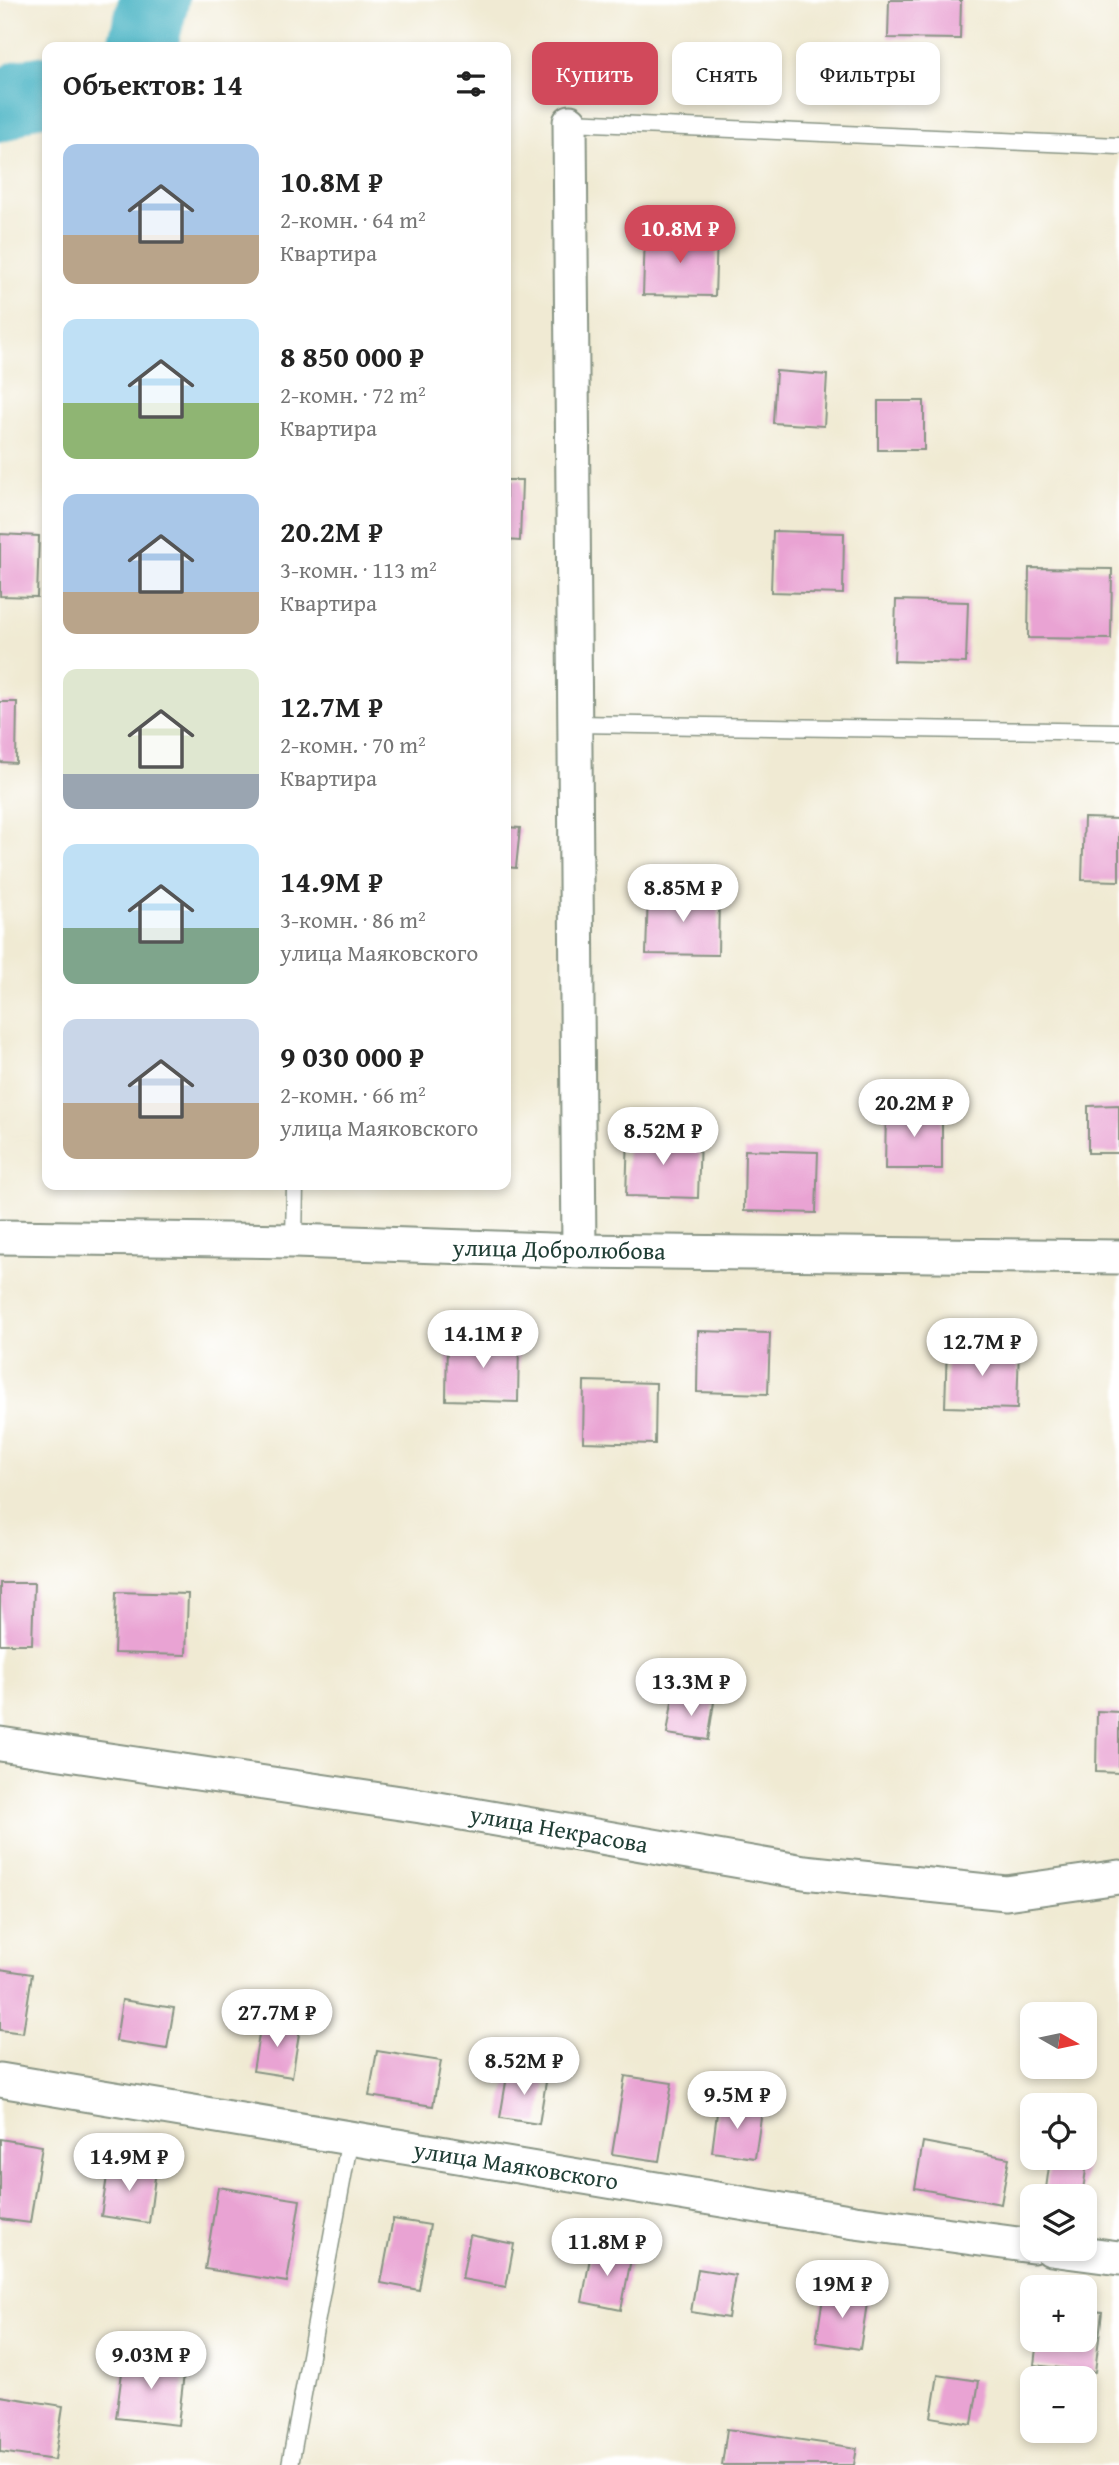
<!DOCTYPE html>
<html lang="ru">
<meta charset="utf-8">
<style>
:root{--surface:#fff;--page:#f6f6f6;--text:#222;--muted:#767676;--accent:#d1495b}
body{margin:0;font-family:"Gentium Book Plus",serif;background:var(--page);color:var(--text);height:100vh;display:flex;flex-direction:column;font-size:26px;white-space:nowrap}
*{box-sizing:border-box;margin:0}
p{font-size:23px;color:var(--muted)}
.icon{flex:none;width:38px;height:38px;fill:none;stroke:currentColor;stroke-width:2;stroke-linecap:round;stroke-linejoin:round}
.map{position:relative;flex:1;overflow:hidden}
.panel{position:absolute;left:42px;top:42px;width:469px;height:1148px;display:flex;flex-direction:column;background:var(--surface);border-radius:14px;box-shadow:0 4px 10px #0003}
.panel>*{flex:none}
.banner{position:absolute;left:532px;top:42px;width:481px;height:63px;display:flex;gap:14px}
.needle{width:46px;rotate:99deg}
.fabs{position:absolute;left:1020px;top:2002px;display:grid;gap:14px}
.fabs a{display:grid;place-items:center;width:77px;height:77px;border-radius:14px;background:var(--surface);box-shadow:0 4px 10px #0003;font-size:35px}
.price{position:absolute;translate:-50% -60px;padding:0 16px;border-radius:24px;background:#fff;color:#222;font-size:23px;line-height:46px;filter:drop-shadow(0 2px 4px #0008)}
.price::after{content:'';position:absolute;left:50%;top:42px;width:21px;height:16px;margin-left:-10px;background:inherit;clip-path:polygon(0 0,100% 0,50% 100%)}
.price.selected{background:var(--accent);color:#fff}
ul{padding:0;list-style:none}
li{display:flex;align-items:center;gap:21px;height:175px;padding:0 21px}
li span{display:grid;place-items:center;flex:none;width:196px;height:140px;border-radius:14px;color:#555}
li>.icon{margin-inline-start:auto}
span .icon{width:84px;height:84px;fill:#fffc;stroke-width:1}
li b{font-size:30px}
h2{display:flex;justify-content:space-between;align-items:center;height:84px;padding:0 21px;font-size:30px}
.chip{padding:0 24px;border-radius:14px;background:var(--surface);box-shadow:0 4px 10px #0003;font-size:24px;line-height:63px}
.chip.selected{background:var(--accent);color:#fff}
.map>svg:first-child{display:block}
.lines{fill:none;stroke-linecap:round;stroke-linejoin:round}
.river{stroke:#48b4c4;stroke-width:70}
.building{fill:#e9a3d3}
.lane-casing{stroke:#889484;stroke-width:19}
.street-casing{stroke:#889484;stroke-width:37}
.lane{stroke:#fff;stroke-width:16}
.street{stroke:#fff;stroke-width:33}
.labels{text-anchor:middle;dominant-baseline:central;stroke-width:5;stroke-linejoin:round;paint-order:stroke}
.street-label{font-size:24px;fill:#1f3d34;stroke:#fff}
</style>
<div class="map">
<svg width="1119" height="2465" viewBox="0 0 1119 2465">
<rect width="100%" height="100%" fill="#fff"/>
<filter id="ink" filterUnits="userSpaceOnUse"><feTurbulence type="fractalNoise" baseFrequency=".0143" numOctaves="2"/><feDisplacementMap in="SourceGraphic" scale="14" xChannelSelector="R" yChannelSelector="G"/><feConvolveMatrix kernelMatrix="1 2 1 2 8 2 1 2 1" color-interpolation-filters="sRGB"/></filter>
<filter id="wash" filterUnits="userSpaceOnUse"><feTurbulence type="fractalNoise" baseFrequency=".00686" numOctaves="4" result="noise"/><feDisplacementMap in="SourceGraphic" scale="28" xChannelSelector="R" yChannelSelector="G"/><feGaussianBlur stdDeviation="1.57" result="paint"/><feColorMatrix in="noise" values="0 0 0 0 0 0 0 0 0 0 0 0 0 0 0 0 0 1.4 0 .05"/><feComposite in="paint" operator="in"/></filter>
<g filter="url(#wash)">
<rect width="100%" height="100%" fill="#f0ead3"/>
<g class="lines">
<path class="river" d="M 142,47 L 154,0
M 0,107 L 24,94 L 47,90"/>
</g>
<g id="blocks">
<path class="building" d="M 889,0 L 961,0 L 960,39 L 888,38 Z
M 645,234 L 717,236 L 715,296 L 643,295 Z
M 776,371 L 827,375 L 824,426 L 773,423 Z
M 878,401 L 924,401 L 924,450 L 878,450 Z
M 506,480 L 522,480 L 520,541 L 506,540 Z
M 773,531 L 844,533 L 843,594 L 771,592 Z
M 0,534 L 39,536 L 37,597 L 0,596 Z
M 1029,568 L 1112,569 L 1111,639 L 1028,638 Z
M 896,600 L 968,602 L 966,663 L 894,661 Z
M 0,702 L 17,702 L 16,763 L 0,762 Z
M 1084,818 L 1119,819 L 1119,881 L 1082,880 Z
M 506,827 L 520,828 L 516,868 L 506,867 Z
M 648,893 L 719,895 L 718,955 L 646,954 Z
M 1119,1105 L 1119,1153 L 1088,1153 L 1088,1106 Z
M 886,1108 L 942,1108 L 942,1169 L 885,1169 Z
M 628,1135 L 700,1137 L 698,1198 L 626,1196 Z
M 745,1150 L 818,1152 L 816,1213 L 744,1211 Z
M 698,1331 L 770,1333 L 768,1394 L 697,1392 Z
M 447,1338 L 519,1340 L 518,1402 L 446,1400 Z
M 947,1346 L 1019,1348 L 1017,1409 L 945,1407 Z
M 584,1381 L 656,1383 L 655,1444 L 583,1442 Z
M 0,1583 L 34,1583 L 32,1644 L 0,1644 Z
M 116,1592 L 188,1594 L 186,1655 L 114,1653 Z
M 673,1696 L 714,1702 L 708,1740 L 667,1734 Z
M 1097,1711 L 1119,1712 L 1119,1773 L 1096,1772 Z
M 0,1969 L 32,1974 L 23,2033 L 0,2030 Z
M 122,2000 L 174,2008 L 167,2049 L 116,2041 Z
M 261,2022 L 300,2028 L 292,2077 L 253,2071 Z
M 377,2051 L 441,2061 L 433,2106 L 369,2096 Z
M 508,2070 L 547,2076 L 539,2124 L 500,2118 Z
M 625,2076 L 672,2083 L 659,2161 L 612,2154 Z
M 718,2105 L 762,2111 L 755,2158 L 712,2152 Z
M 0,2139 L 42,2146 L 30,2223 L 0,2219 Z
M 923,2142 L 1009,2158 L 1001,2204 L 915,2188 Z
M 1050,2159 L 1087,2164 L 1082,2196 L 1045,2196 Z
M 109,2163 L 156,2170 L 149,2223 L 101,2216 Z
M 218,2187 L 300,2200 L 287,2282 L 205,2269 Z
M 393,2219 L 430,2225 L 419,2290 L 381,2283 Z
M 470,2235 L 514,2244 L 506,2287 L 462,2279 Z
M 592,2247 L 632,2254 L 621,2310 L 582,2302 Z
M 698,2269 L 735,2275 L 728,2318 L 691,2312 Z
M 824,2291 L 868,2297 L 860,2349 L 816,2342 Z
M 1085,2310 L 1102,2312 L 1095,2372 L 1034,2365 L 1037,2340 L 1085,2340 Z
M 124,2357 L 185,2365 L 178,2425 L 116,2418 Z
M 938,2375 L 979,2381 L 972,2424 L 931,2417 Z
M 0,2396 L 63,2406 L 55,2460 L 0,2452 Z
M 727,2429 L 857,2448 L 854,2465 L 722,2465 Z"/>
</g>
</g>
<g filter="url(#ink)">
<use href="#blocks" fill-opacity="0" stroke="#889484" stroke-width="2"/>
<g class="lines">
<defs>
<path id="lane" d="M 570,122 L 1119,146
M 575,724 L 1119,732
M 294,1241 L 295,1185
M 290,2465 L 350,2138"/>
<path id="street" d="M 570,122 L 579,1251
M 0,1237 L 294,1241 L 579,1251 L 1119,1257
M 0,1744 L 421,1806 L 804,1872 L 1006,1893 L 1119,1877
M 0,2080 L 855,2222 L 1032,2246
M 1051,2249 L 1119,2258"/>
</defs>
<use href="#lane" class="lane-casing"/>
<use href="#street" class="street-casing"/>
<use href="#lane" class="lane"/>
<use href="#street" class="street"/>
</g>
</g>
<g class="labels">
<g class="street-label">
<text transform="translate(559 1249) rotate(1)">улица Добролюбова</text>
<text transform="translate(559 1829) rotate(10)">улица Некрасова</text>
<text transform="translate(516 2165) rotate(9)">улица Маяковского</text>
</g>
</g>
</svg>
<div class="fabs">
<a><svg class="needle" viewBox="-14 -14 28 28"><path d="M0-13l5 13h-10z" fill="#e53935"/><path d="M0 13l5-13h-10z" fill="#767676"/></svg></a>
<a><svg class="icon" aria-label="locate" viewBox="0 0 24 24"><circle cx="12" cy="12" r="6"/><path d="M12 2v4M12 18v4M2 12h4M18 12h4"/></svg></a>
<a><svg class="icon" aria-label="layers" viewBox="0 0 24 24"><path d="M12 4l9 5-9 5-9-5zM3 14l9 5 9-5"/></svg></a>
<a>+</a>
<a>−</a>
</div>
<b class="price selected" style="left:680px;top:265px">10.8M ₽</b>
<b class="price" style="left:683px;top:924px">8.85M ₽</b>
<b class="price" style="left:914px;top:1139px">20.2M ₽</b>
<b class="price" style="left:663px;top:1167px">8.52M ₽</b>
<b class="price" style="left:483px;top:1370px">14.1M ₽</b>
<b class="price" style="left:982px;top:1378px">12.7M ₽</b>
<b class="price" style="left:691px;top:1718px">13.3M ₽</b>
<b class="price" style="left:277px;top:2049px">27.7M ₽</b>
<b class="price" style="left:524px;top:2097px">8.52M ₽</b>
<b class="price" style="left:737px;top:2131px">9.5M ₽</b>
<b class="price" style="left:129px;top:2193px">14.9M ₽</b>
<b class="price" style="left:607px;top:2278px">11.8M ₽</b>
<b class="price" style="left:842px;top:2320px">19M ₽</b>
<b class="price" style="left:151px;top:2391px">9.03M ₽</b>
<div class="banner">
<a class="chip selected">Купить</a>
<a class="chip">Снять</a>
<a class="chip">Фильтры</a>
</div>
<section class="panel">
<h2>Объектов: 14<svg class="icon" aria-label="filters" viewBox="0 0 24 24"><path d="M4 7h16M4 17h16"/><circle cx="9" cy="7" r="2"/><circle cx="15" cy="17" r="2"/></svg></h2>
<ul>
<li><span style="background:linear-gradient(#a9c7e8 65%,#b9a48a 0)"><svg class="icon" aria-label="home" viewBox="0 0 24 24"><path d="M3 11l9-7 9 7M6 9v11h12V9"/></svg></span><div><b>10.8M ₽</b><p>2-комн. · 64 m²</p><p>Квартира</p></div></li>
<li><span style="background:linear-gradient(#bfe0f5 60%,#8fb573 0)"><svg class="icon" aria-label="home" viewBox="0 0 24 24"><path d="M3 11l9-7 9 7M6 9v11h12V9"/></svg></span><div><b>8 850 000 ₽</b><p>2-комн. · 72 m²</p><p>Квартира</p></div></li>
<li><span style="background:linear-gradient(#a9c7e8 70%,#b9a48a 0)"><svg class="icon" aria-label="home" viewBox="0 0 24 24"><path d="M3 11l9-7 9 7M6 9v11h12V9"/></svg></span><div><b>20.2M ₽</b><p>3-комн. · 113 m²</p><p>Квартира</p></div></li>
<li><span style="background:linear-gradient(#dfe7d0 75%,#9aa5b1 0)"><svg class="icon" aria-label="home" viewBox="0 0 24 24"><path d="M3 11l9-7 9 7M6 9v11h12V9"/></svg></span><div><b>12.7M ₽</b><p>2-комн. · 70 m²</p><p>Квартира</p></div></li>
<li><span style="background:linear-gradient(#bfe0f5 60%,#7fa58c 0)"><svg class="icon" aria-label="home" viewBox="0 0 24 24"><path d="M3 11l9-7 9 7M6 9v11h12V9"/></svg></span><div><b>14.9M ₽</b><p>3-комн. · 86 m²</p><p>улица Маяковского</p></div></li>
<li><span style="background:linear-gradient(#c9d6e8 60%,#b9a48a 0)"><svg class="icon" aria-label="home" viewBox="0 0 24 24"><path d="M3 11l9-7 9 7M6 9v11h12V9"/></svg></span><div><b>9 030 000 ₽</b><p>2-комн. · 66 m²</p><p>улица Маяковского</p></div></li>
</ul>
</section>
</div>
